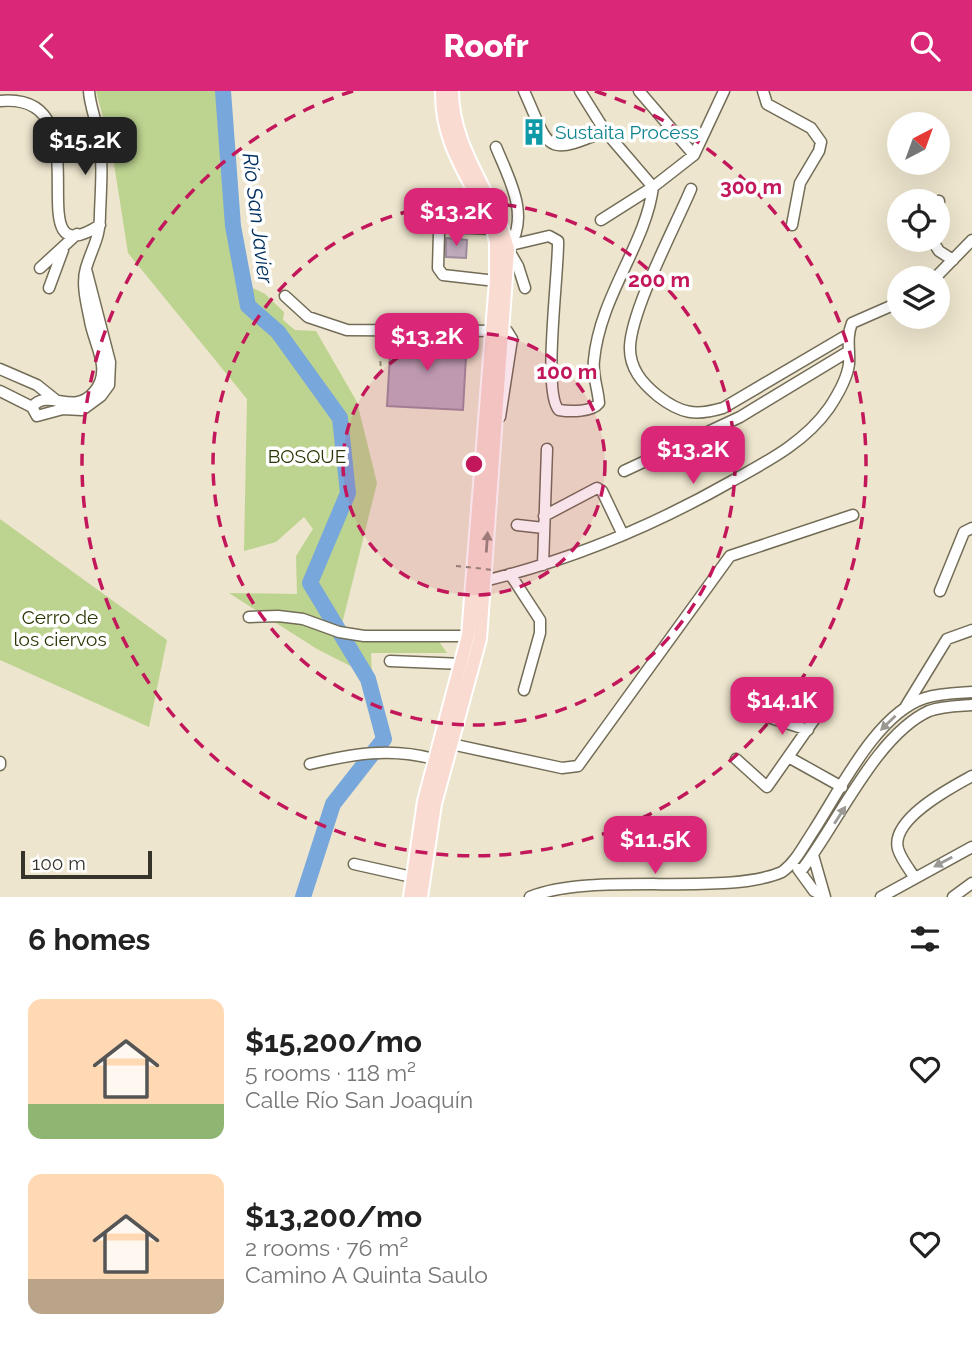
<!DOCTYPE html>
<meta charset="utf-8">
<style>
:root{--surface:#fff;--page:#f6f6f6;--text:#222;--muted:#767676;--accent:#db2777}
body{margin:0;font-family:Raleway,sans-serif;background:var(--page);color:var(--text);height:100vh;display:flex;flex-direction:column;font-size:26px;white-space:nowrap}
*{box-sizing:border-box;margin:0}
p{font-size:23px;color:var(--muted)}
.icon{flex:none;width:38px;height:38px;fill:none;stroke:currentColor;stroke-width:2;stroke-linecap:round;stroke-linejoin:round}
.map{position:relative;height:806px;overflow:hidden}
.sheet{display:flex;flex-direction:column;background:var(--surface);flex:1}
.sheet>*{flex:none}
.needle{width:46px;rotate:41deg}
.buttons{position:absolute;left:887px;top:21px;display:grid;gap:14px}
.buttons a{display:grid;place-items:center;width:63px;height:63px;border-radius:50%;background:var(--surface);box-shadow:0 7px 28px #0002;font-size:35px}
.scale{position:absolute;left:21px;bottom:18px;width:131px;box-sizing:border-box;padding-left:7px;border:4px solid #36332a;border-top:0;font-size:19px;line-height:24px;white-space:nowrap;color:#36332a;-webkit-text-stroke:5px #fff;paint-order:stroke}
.price{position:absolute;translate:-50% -60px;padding:0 16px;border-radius:14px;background:var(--accent);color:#fff;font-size:23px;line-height:46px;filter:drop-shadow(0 2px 4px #0008)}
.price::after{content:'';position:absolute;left:50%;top:42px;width:21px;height:16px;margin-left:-10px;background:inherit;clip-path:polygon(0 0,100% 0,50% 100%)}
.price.on{background:#222;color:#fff}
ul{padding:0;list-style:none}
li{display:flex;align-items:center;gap:21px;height:175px;padding:0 28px}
li span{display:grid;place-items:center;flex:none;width:196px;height:140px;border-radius:14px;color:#555}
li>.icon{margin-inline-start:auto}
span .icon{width:84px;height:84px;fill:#fffc;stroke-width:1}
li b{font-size:30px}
h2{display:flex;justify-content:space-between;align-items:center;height:84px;padding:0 28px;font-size:30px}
header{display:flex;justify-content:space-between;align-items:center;height:91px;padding:0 28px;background:var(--accent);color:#fff;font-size:32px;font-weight:800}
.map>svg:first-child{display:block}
.green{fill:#bdd390}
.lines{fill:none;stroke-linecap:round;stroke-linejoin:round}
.river{stroke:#78a7dc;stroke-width:16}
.building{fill:#bfabbc;stroke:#9d8a9a;stroke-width:2}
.minor-casing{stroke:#736d57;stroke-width:13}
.major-casing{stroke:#fff;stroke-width:16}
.path{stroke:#8f8a7a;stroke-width:2;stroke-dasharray:5 5;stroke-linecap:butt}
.minor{stroke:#fff;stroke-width:10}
.major{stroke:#fadbd1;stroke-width:12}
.path-bridge{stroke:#8f8a7a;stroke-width:2;stroke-dasharray:5 5;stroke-linecap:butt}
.oneway{fill:#98877e}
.oneway2{fill:#9a9994}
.ring{fill:none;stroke:#c2185b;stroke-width:3.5;stroke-dasharray:12 9}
.labels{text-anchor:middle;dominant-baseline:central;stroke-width:7;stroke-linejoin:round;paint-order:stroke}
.culture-label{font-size:19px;fill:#0d838f;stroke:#fff;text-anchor:start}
.park-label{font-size:19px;fill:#2a3704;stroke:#fff}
.water-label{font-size:21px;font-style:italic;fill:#003060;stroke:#fff}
.centre{fill:#c2185b;stroke:#fff;stroke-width:3.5}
.ring-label{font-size:21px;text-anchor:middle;font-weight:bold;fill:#c2185b;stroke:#fff;stroke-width:7;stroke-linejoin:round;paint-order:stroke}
</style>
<header><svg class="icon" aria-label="back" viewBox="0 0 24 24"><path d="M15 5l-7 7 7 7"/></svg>Roofr<svg class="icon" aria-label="search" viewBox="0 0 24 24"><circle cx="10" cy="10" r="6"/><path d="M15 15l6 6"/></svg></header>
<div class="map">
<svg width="972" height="806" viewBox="0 0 972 806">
<rect width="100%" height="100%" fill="#ede5cd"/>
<path class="green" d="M 96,0 L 223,0 L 233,135 L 248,226 L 247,194 L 265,203 L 284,221 L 283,229 L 295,239 L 316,240 L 357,311 L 377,392 L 340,541 L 434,543 L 447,562 L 371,562 L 372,586 L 317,558 L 229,502 L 297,503 L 296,465 L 313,438 L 304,426 L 276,451 L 244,460 L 247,308 L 128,162 L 112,60 Z
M 0,428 L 167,549 L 149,636 L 0,569 Z"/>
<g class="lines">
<path class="river" d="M 223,0 L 233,135 L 248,215 L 278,241 L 340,327 L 348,402 L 310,492 L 368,588 L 384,648 L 333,713 L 303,806"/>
</g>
<path class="building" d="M 446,147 L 467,149 L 466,167 L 446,166 Z
M 391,247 L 467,247 L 463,319 L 387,315 Z"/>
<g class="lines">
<defs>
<path id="minor" d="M 524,0 C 550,57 543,67 605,40
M 580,0 L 605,40 L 653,96
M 639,0 L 694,64
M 763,0 L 767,13 L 811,37 L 821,51 L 819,60 L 800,92 L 792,134
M 0,10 C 110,0 11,191 100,134
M 496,56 C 509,88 531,125 508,158 L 518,175 L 525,197
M 691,98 C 675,136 632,217 630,255 C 629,277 642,292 658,305 C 681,323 696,325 723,317 L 847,244
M 938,118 L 939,110
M 601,129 L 653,96 L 694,64 L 724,0
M 493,138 L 443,136 L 439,142 L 438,177 L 443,184 L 496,190
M 932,149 L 939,160 L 953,169
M 511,154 L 549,145 L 558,150 C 559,179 542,303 559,319 C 571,321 592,321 599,312 C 598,297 592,284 594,269 C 600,205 646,153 653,96
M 40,177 L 77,143
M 86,178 L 110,271 L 109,294 L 101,305 L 82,319 L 63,318 L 37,325 L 32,316 C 49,296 73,326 94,301 C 113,279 94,254 90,230 C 87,214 81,193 86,177 C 93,154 100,148 100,122 C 101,97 103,71 99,47 C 97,31 90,16 89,0
M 935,187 L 972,149
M 49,197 L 63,159
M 285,205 L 308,226 L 347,239 L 507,240 L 512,248 L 500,326
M 0,278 L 37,294 L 57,310
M 0,300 L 32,316
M 624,380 L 740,326 L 849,260
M 544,425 L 597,397 L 602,400 L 623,444
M 517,434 L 544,437
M 543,474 L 547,358
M 510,483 L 540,529 L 540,542 L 524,599
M 480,491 C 569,470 653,435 732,390 C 768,370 805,351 829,317 C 837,305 847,288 849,273 C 850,258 846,247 852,232 L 900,211
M 940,500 L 964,441 L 972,437
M 249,526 L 278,525 L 303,528 L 339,541 L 364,545 L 468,545
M 390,570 L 463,573
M 906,615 L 947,548 L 972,539
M 765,625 L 808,639
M 451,653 L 562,677 L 578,675 L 730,465 L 853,424
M 790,667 L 842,696
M 736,668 L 767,696 L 816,626
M 0,671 L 0,674
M 310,673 C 353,663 390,656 434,668
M 813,764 L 825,806
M 354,773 L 412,786
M 798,778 L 814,800 L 824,805
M 801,780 C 837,734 876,644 929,620 C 942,615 958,615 972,614
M 915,787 C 909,778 901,768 898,758 C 890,728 952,696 972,685
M 530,806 C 594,780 725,806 782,781 C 796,771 804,754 814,739 C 840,699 877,622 925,607 C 940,602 956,602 972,601
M 881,806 L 972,756
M 953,806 L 972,792"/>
<path id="major" d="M 410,806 L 424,710 L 468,545 L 496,190 L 496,152 L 493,138 C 472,89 441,56 442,0
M 421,806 L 435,713 L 480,548 L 508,158 C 494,102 452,59 452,0"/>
</defs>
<use href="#minor" class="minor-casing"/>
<use href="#major" class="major-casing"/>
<path class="path" d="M 379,250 L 381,280"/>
<use href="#minor" class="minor"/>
<use href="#major" class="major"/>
<path class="path-bridge" d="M 456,475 L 494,479"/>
</g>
<defs><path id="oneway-solid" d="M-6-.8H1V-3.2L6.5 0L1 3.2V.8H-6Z" transform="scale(1.75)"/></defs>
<use class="oneway" href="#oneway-solid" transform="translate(487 451) rotate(-86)"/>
<g class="oneway2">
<use href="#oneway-solid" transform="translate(888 632) rotate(136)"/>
<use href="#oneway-solid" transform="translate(840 724) rotate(-57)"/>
<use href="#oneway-solid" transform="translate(943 771) rotate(152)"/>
</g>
<circle cx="474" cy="373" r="131" fill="#c2185b" fill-opacity=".12"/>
<g class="ring">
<circle cx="474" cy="373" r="131"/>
<circle cx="474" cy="373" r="261"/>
<path d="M595 0A392 392 0 1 1 353 0"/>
</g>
<defs>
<symbol id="building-bare" viewBox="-9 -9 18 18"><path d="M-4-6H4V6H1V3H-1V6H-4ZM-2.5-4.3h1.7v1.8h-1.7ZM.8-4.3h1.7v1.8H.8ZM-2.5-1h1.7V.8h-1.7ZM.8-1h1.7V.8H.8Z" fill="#0f9aa8" stroke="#fff" stroke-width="2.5" paint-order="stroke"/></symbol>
</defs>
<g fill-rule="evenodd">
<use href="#building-bare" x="515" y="22" width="38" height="38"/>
</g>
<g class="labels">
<g class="culture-label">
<text x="555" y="41">Sustaita Process</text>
</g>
<g class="park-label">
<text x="307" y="365">BOSQUE</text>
<text x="60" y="526">Cerro de<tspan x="60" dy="22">los ciervos</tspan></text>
</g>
<g class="water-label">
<text transform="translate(258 127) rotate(83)">Río San Javier</text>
</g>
</g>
<circle cx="474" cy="373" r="10" class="centre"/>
<g class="ring-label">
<text x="751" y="103">300 m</text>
<text x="659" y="196">200 m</text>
<text x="567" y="288">100 m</text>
</g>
</svg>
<div class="buttons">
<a><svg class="needle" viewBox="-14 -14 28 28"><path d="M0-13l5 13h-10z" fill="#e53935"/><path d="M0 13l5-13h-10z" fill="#767676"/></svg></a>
<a><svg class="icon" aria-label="locate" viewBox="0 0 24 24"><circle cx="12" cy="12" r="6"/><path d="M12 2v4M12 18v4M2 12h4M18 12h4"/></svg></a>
<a><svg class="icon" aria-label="layers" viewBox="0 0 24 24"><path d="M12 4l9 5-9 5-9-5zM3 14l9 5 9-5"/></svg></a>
</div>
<div class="scale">100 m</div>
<b class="price on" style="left:85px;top:86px">$15.2K</b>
<b class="price" style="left:456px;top:157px">$13.2K</b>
<b class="price" style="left:427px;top:282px">$13.2K</b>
<b class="price" style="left:693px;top:395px">$13.2K</b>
<b class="price" style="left:782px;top:646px">$14.1K</b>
<b class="price" style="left:655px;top:785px">$11.5K</b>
</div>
<section class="sheet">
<h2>6 homes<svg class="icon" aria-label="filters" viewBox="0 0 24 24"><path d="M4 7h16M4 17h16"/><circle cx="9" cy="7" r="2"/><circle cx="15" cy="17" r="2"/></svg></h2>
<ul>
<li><span style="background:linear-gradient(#ffd9b3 75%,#8fb573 0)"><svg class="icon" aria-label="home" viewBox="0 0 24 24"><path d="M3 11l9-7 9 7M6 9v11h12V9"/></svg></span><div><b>$15,200/mo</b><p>5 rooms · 118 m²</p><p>Calle Río San Joaquín</p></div><svg class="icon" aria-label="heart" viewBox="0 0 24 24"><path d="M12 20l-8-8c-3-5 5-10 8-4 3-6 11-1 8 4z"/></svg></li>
<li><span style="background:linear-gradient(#ffd9b3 75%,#b9a48a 0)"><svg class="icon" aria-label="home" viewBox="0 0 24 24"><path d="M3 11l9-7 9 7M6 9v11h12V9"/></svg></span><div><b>$13,200/mo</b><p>2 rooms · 76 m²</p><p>Camino A Quinta Saulo</p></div><svg class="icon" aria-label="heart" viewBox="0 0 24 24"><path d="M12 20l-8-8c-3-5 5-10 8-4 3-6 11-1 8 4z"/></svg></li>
</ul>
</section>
